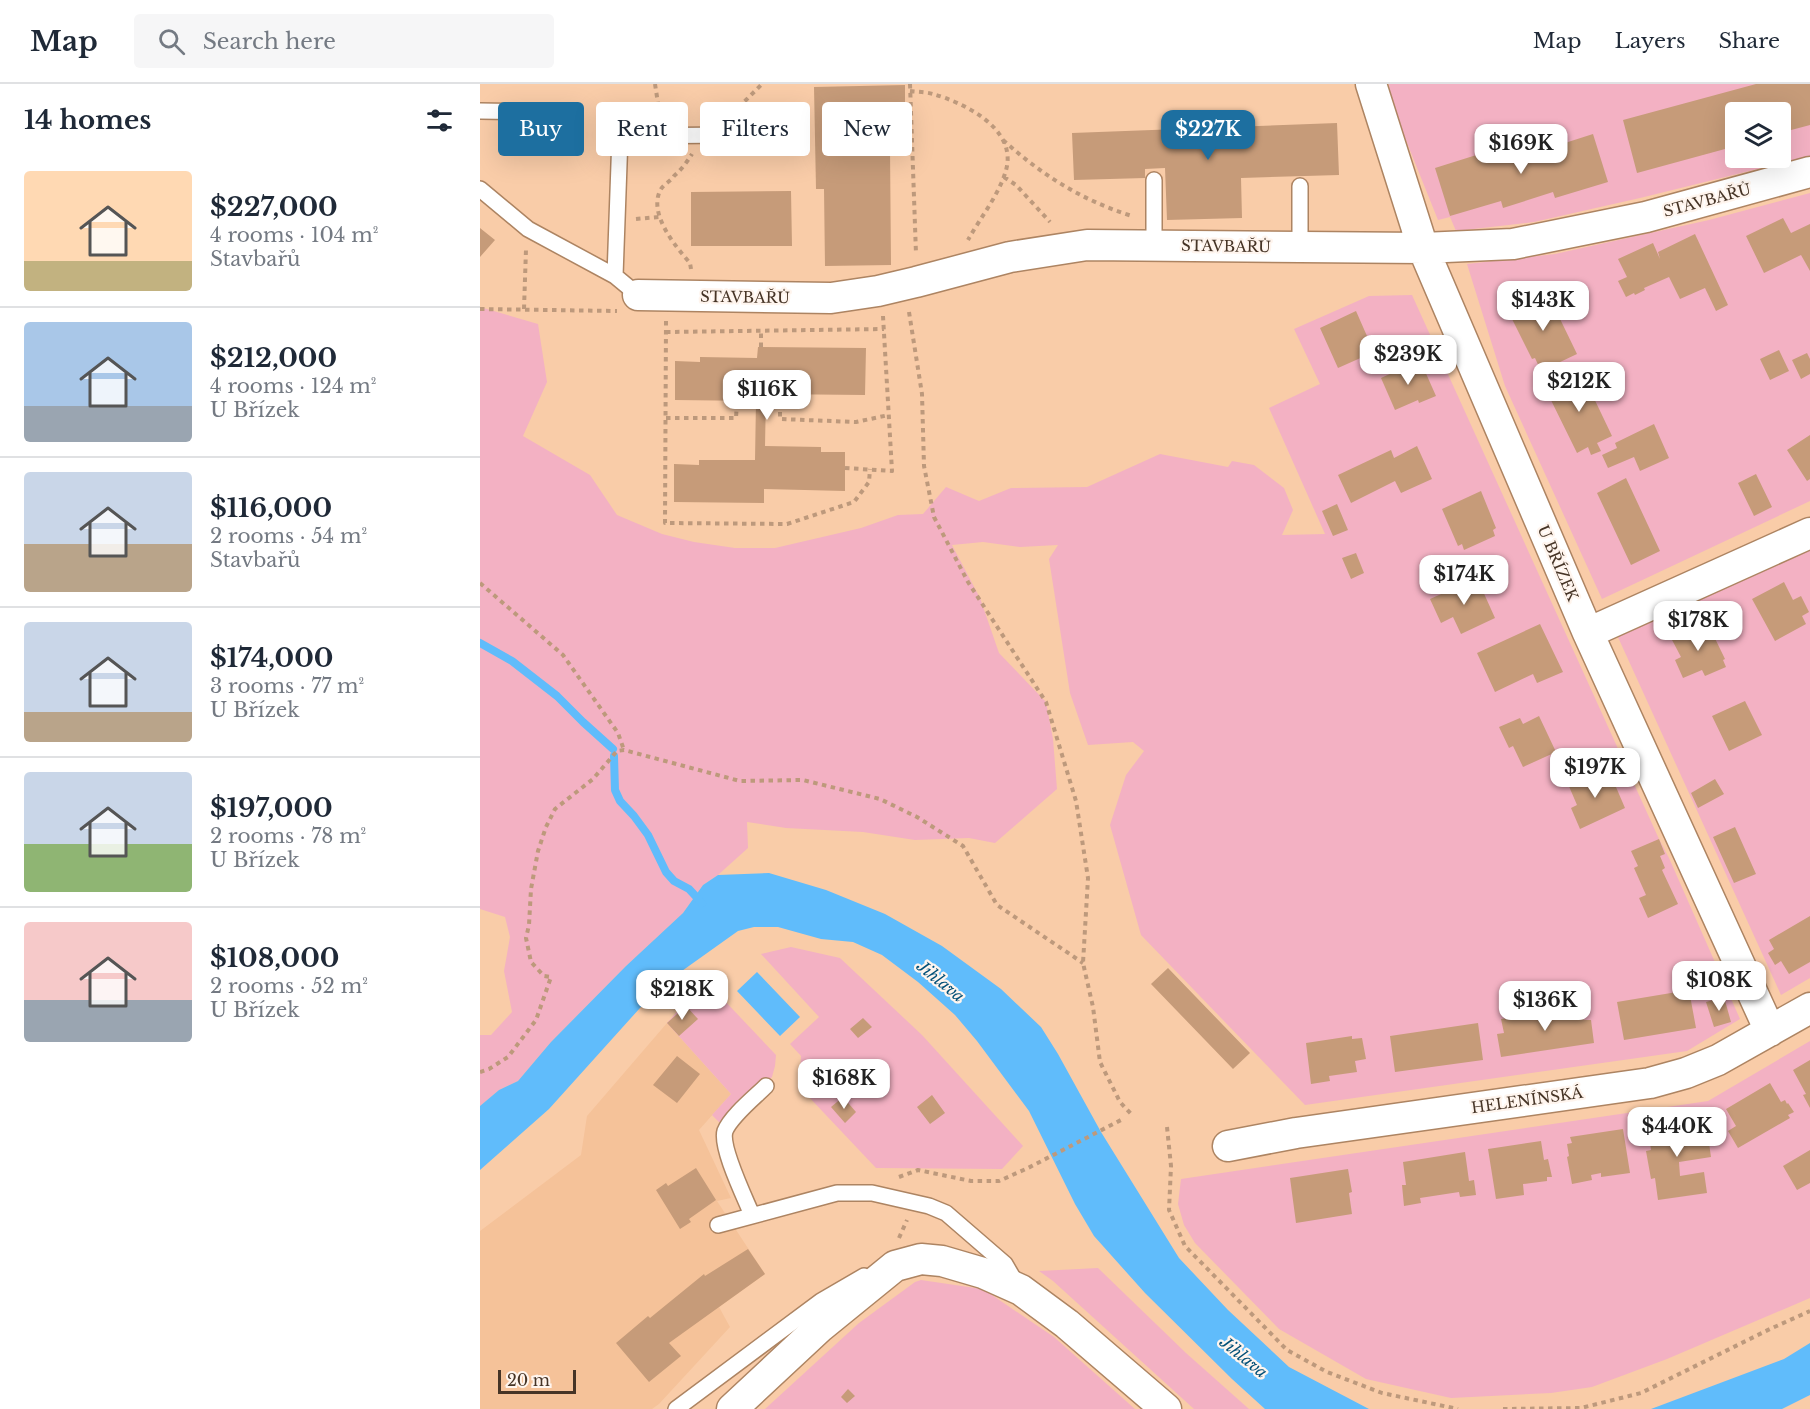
<!DOCTYPE html>
<meta charset="utf-8">
<style>
:root{--surface:#fff;--page:#f6f6f7;--text:#1f2937;--muted:#747a83;--line:#e0e1e3;--accent:#1d6fa0}
body{margin:0;font-family:"Libre Baskerville",serif;background:var(--page);color:var(--text);height:100vh;display:flex;flex-direction:column;font-size:22px;white-space:nowrap}
*{box-sizing:border-box;margin:0}
p{font-size:20px;color:var(--muted)}
.icon{flex:none;width:33px;height:33px;fill:none;stroke:currentColor;stroke-width:2;stroke-linecap:round;stroke-linejoin:round}
.map{position:relative;flex:1;overflow:hidden}
.drawer{display:flex;flex-direction:column;background:var(--surface);width:480px}
.drawer>*{flex:none}
.guide{position:absolute;left:18px;top:18px;width:570px;height:54px;display:flex;gap:12px}
.tools{position:absolute;left:1245px;top:18px;display:grid;gap:12px}
.tools a{display:grid;place-items:center;width:66px;height:66px;border-radius:6px;background:var(--surface);box-shadow:0 6px 24px #0002;font-size:30px}
.scale{position:absolute;left:18px;bottom:15px;width:78px;box-sizing:border-box;padding-left:6px;border:3px solid #463426;border-top:0;font-size:16px;line-height:21px;white-space:nowrap;color:#463426;-webkit-text-stroke:4px #fff5ee;paint-order:stroke}
.price{position:absolute;translate:-50% -51px;padding:0 14px;border-radius:12px;background:#fff;color:#222;font-size:20px;line-height:39px;filter:drop-shadow(0 2px 3px #0008)}
.price::after{content:'';position:absolute;left:50%;top:36px;width:18px;height:14px;margin-left:-9px;background:inherit;clip-path:polygon(0 0,100% 0,50% 100%)}
.price.selected{background:var(--accent);color:#fff}
ul{padding:0;list-style:none}
li{display:flex;align-items:center;gap:18px;height:150px;padding:0 24px}
li+li{border-top:2px solid var(--line)}
li span{display:grid;place-items:center;flex:none;width:168px;height:120px;border-radius:6px;color:#555}
li>.icon{margin-inline-start:auto}
span .icon{width:72px;height:72px;fill:#fffc;stroke-width:1}
li b{font-size:26px}
h2{display:flex;justify-content:space-between;align-items:center;height:72px;padding:0 24px;font-size:26px}
.chip{padding:0 21px;border-radius:6px;background:var(--surface);box-shadow:0 6px 24px #0002;font-size:21px;line-height:54px}
.chip.selected{background:var(--accent);color:#fff}
header{display:flex;align-items:center;gap:36px;box-sizing:border-box;height:84px;padding:0 30px;background:var(--surface);border-bottom:2px solid var(--line)}
header strong{font-size:28px}
nav{display:flex;gap:33px;margin-inline-start:auto;font-size:21px}
.search{width:420px;height:54px;background:var(--page);display:flex;align-items:center;gap:15px;box-sizing:border-box;padding:0 21px;border-radius:6px;color:var(--muted);font-size:22px}
main{display:flex;flex:1;min-height:0}
.map>svg:first-child{display:block}
.built{fill:#f5c299}
.green{fill:#f3b1c3;fill-rule:evenodd}
.water{fill:#60bcfb}
.lines{fill:none;stroke-linecap:round;stroke-linejoin:round}
.stream{stroke:#60bcfb;stroke-width:8}
.building{fill:#c69b79}
.service-casing{stroke:#ad8462;stroke-width:18}
.minor-casing{stroke:#ad8462;stroke-width:33}
.path{stroke:#bd997c;stroke-width:4;stroke-dasharray:4.5 4.5;stroke-linecap:butt}
.service{stroke:#fff;stroke-width:15}
.minor{stroke:#fff;stroke-width:30}
.labels{text-anchor:middle;dominant-baseline:central;stroke-width:4.5;stroke-linejoin:round;paint-order:stroke}
.street-label{font-size:15px;fill:#463426;stroke:#fff5ee}
.water-label{font-size:16px;font-style:italic;fill:#035078;stroke:#fff5ee}
</style>
<header>
<strong>Map</strong>
<div class="search"><svg class="icon" aria-label="search" viewBox="0 0 24 24"><circle cx="10" cy="10" r="6"/><path d="M15 15l6 6"/></svg>Search here</div>
<nav><a>Map</a><a>Layers</a><a>Share</a></nav>
</header>
<main>
<section class="drawer">
<h2>14 homes<svg class="icon" aria-label="filters" viewBox="0 0 24 24"><path d="M4 7h16M4 17h16"/><circle cx="9" cy="7" r="2"/><circle cx="15" cy="17" r="2"/></svg></h2>
<ul>
<li><span style="background:linear-gradient(#ffd9b3 75%,#c2b280 0)"><svg class="icon" aria-label="home" viewBox="0 0 24 24"><path d="M3 11l9-7 9 7M6 9v11h12V9"/></svg></span><div><b>$227,000</b><p>4 rooms · 104 m²</p><p>Stavbařů</p></div></li>
<li><span style="background:linear-gradient(#a9c7e8 70%,#9aa5b1 0)"><svg class="icon" aria-label="home" viewBox="0 0 24 24"><path d="M3 11l9-7 9 7M6 9v11h12V9"/></svg></span><div><b>$212,000</b><p>4 rooms · 124 m²</p><p>U Břízek</p></div></li>
<li><span style="background:linear-gradient(#c9d6e8 60%,#b9a48a 0)"><svg class="icon" aria-label="home" viewBox="0 0 24 24"><path d="M3 11l9-7 9 7M6 9v11h12V9"/></svg></span><div><b>$116,000</b><p>2 rooms · 54 m²</p><p>Stavbařů</p></div></li>
<li><span style="background:linear-gradient(#c9d6e8 75%,#b9a48a 0)"><svg class="icon" aria-label="home" viewBox="0 0 24 24"><path d="M3 11l9-7 9 7M6 9v11h12V9"/></svg></span><div><b>$174,000</b><p>3 rooms · 77 m²</p><p>U Břízek</p></div></li>
<li><span style="background:linear-gradient(#c9d6e8 60%,#8fb573 0)"><svg class="icon" aria-label="home" viewBox="0 0 24 24"><path d="M3 11l9-7 9 7M6 9v11h12V9"/></svg></span><div><b>$197,000</b><p>2 rooms · 78 m²</p><p>U Břízek</p></div></li>
<li><span style="background:linear-gradient(#f6c9c9 65%,#9aa5b1 0)"><svg class="icon" aria-label="home" viewBox="0 0 24 24"><path d="M3 11l9-7 9 7M6 9v11h12V9"/></svg></span><div><b>$108,000</b><p>2 rooms · 52 m²</p><p>U Břízek</p></div></li>
</ul>
</section>
<div class="map">
<svg width="1330" height="1325" viewBox="0 0 1330 1325">
<rect width="100%" height="100%" fill="#f9cca8"/>
<path class="built" d="M 187,939 L 251,1010 L 219,1046 L 251,1114 L 237,1117 L 285,1190 L 239,1223 L 250,1243 L 179,1320 L 172,1325 L 0,1325 L 0,1147 L 101,1071 L 107,1032 Z"/>
<path class="green" d="M 909,0 L 1330,0 L 1330,72 L 1160,114 L 1054,138 L 976,147 L 970,133 L 958,136 L 911,19 ZM 1256,28 L 1300,28 L 1300,74 L 1256,74 Z
M 1330,109 L 1330,417 L 1122,515 L 1025,302 L 987,180 L 1075,170 L 1229,136 Z
M 932,211 L 1179,755 L 1189,774 L 1260,935 L 1207,967 L 825,1021 L 661,851 L 630,741 L 646,691 L 664,667 L 653,658 L 608,661 L 590,609 L 569,475 L 578,461 L 540,463 L 503,458 L 472,461 L 500,514 L 519,569 L 566,618 L 573,655 L 577,705 L 515,759 L 489,754 L 435,756 L 383,748 L 306,744 L 267,738 L 268,764 L 238,791 L 223,801 L 203,829 L 146,882 L 71,958 L 38,997 L 19,1006 L 0,1022 L 0,951 L 11,951 L 32,928 L 24,887 L 30,853 L 25,833 L 0,825 L 0,223 L 58,240 L 67,298 L 43,352 L 110,391 L 137,431 L 182,450 L 214,458 L 255,464 L 295,464 L 381,444 L 418,431 L 443,430 L 466,403 L 499,417 L 531,404 L 607,403 L 680,370 L 748,383 L 752,377 L 774,381 L 804,404 L 813,426 L 802,451 L 845,450 L 789,324 L 840,300 L 814,245 L 889,212 Z
M 1330,463 L 1330,894 L 1301,911 L 1137,551 Z
M 311,863 L 360,874 L 442,951 L 543,1062 L 522,1085 L 396,1084 L 327,1011 L 328,997 L 320,986 L 321,972 L 310,960 L 339,933 L 281,870 Z
M 225,896 L 296,971 L 295,982 L 292,993 L 244,1043 L 232,1031 L 251,1010 L 187,939 Z
M 1330,957 L 1330,1214 L 1187,1275 L 1112,1303 L 1071,1309 L 971,1314 L 886,1295 L 799,1245 L 715,1159 L 704,1141 L 698,1120 L 701,1095 L 1228,1017 Z
M 618,1184 L 706,1269 L 769,1325 L 714,1325 L 573,1197 L 559,1187 Z
M 441,1196 L 502,1205 L 509,1209 L 574,1253 L 655,1325 L 285,1325 L 379,1239 L 435,1198 Z"/>
<path class="water" d="M 289,789 L 346,806 L 405,830 L 462,862 L 521,905 L 561,943 L 578,970 L 621,1048 L 699,1174 L 748,1226 L 809,1283 L 889,1325 L 785,1325 L 752,1295 L 665,1209 L 614,1152 L 595,1120 L 549,1027 L 497,957 L 475,931 L 438,898 L 402,871 L 373,858 L 341,855 L 298,843 L 274,843 L 258,847 L 178,904 L 69,1025 L 0,1086 L 0,1022 L 19,1006 L 38,997 L 71,958 L 146,882 L 203,829 L 223,801 L 238,791 Z
M 277,888 L 320,933 L 300,952 L 257,907 Z
M 1330,1259 L 1330,1311 L 1302,1325 L 1171,1325 L 1304,1275 Z"/>
<g class="lines">
<path class="stream" d="M 0,559 L 32,577 L 77,612 L 103,638 L 133,665
M 134,672 L 135,706 L 140,717 L 154,732 L 168,751 L 186,788 L 194,797 L 209,805 L 222,819"/>
</g>
<path class="building" d="M 1276,0 L 1330,0 L 1330,41 L 1300,49 L 1300,28 L 1256,28 L 1256,62 L 1157,89 L 1143,36 Z
M 425,1 L 425,64 L 410,65 L 411,181 L 345,182 L 344,105 L 336,105 L 334,3 Z
M 857,39 L 859,91 L 761,94 L 762,134 L 687,136 L 685,84 L 665,85 L 665,94 L 594,96 L 592,49 Z
M 1113,50 L 1128,98 L 1075,114 L 1073,108 L 1023,124 L 1021,117 L 970,132 L 955,84 L 1006,68 L 1007,75 L 1058,60 L 1060,67 Z
M 311,107 L 312,162 L 211,162 L 211,108 Z
M 1303,134 L 1311,149 L 1330,140 L 1330,187 L 1321,171 L 1284,189 L 1266,152 Z
M 0,144 L 15,156 L 0,173 Z
M 1215,150 L 1248,221 L 1236,227 L 1225,204 L 1200,215 L 1189,193 L 1164,204 L 1165,206 L 1155,211 L 1154,209 L 1146,213 L 1138,197 L 1147,193 L 1138,175 L 1173,159 L 1180,175 L 1178,168 Z
M 1067,208 L 1097,270 L 1061,287 L 1055,274 L 1052,275 L 1028,227 Z
M 876,227 L 894,268 L 858,284 L 840,244 Z
M 278,263 L 386,264 L 385,311 L 286,310 L 285,362 L 341,363 L 341,368 L 365,368 L 365,407 L 284,405 L 284,419 L 194,418 L 194,380 L 219,381 L 219,376 L 275,376 L 276,317 L 195,316 L 195,277 L 220,278 L 220,273 L 277,274 Z
M 1299,266 L 1309,287 L 1290,296 L 1280,275 Z
M 1327,269 L 1330,275 L 1330,290 L 1321,295 L 1312,276 Z
M 940,276 L 956,312 L 939,319 L 938,316 L 915,326 L 901,294 Z
M 1101,287 L 1132,352 L 1117,359 L 1121,367 L 1111,371 L 1108,363 L 1097,369 L 1065,304 Z
M 1174,340 L 1189,374 L 1160,387 L 1154,373 L 1128,384 L 1122,371 L 1137,364 L 1135,359 Z
M 1330,351 L 1330,395 L 1327,397 L 1307,366 Z
M 937,362 L 952,395 L 921,409 L 915,397 L 871,419 L 858,391 L 911,366 L 914,374 Z
M 1276,390 L 1292,423 L 1274,432 L 1258,399 Z
M 1146,394 L 1180,467 L 1151,481 L 1117,409 Z
M 1001,407 L 1016,444 L 1013,446 L 1015,452 L 984,466 L 982,460 L 978,462 L 962,425 Z
M 857,420 L 868,446 L 853,452 L 842,427 Z
M 876,469 L 884,489 L 871,495 L 862,474 Z
M 997,494 L 1015,534 L 981,550 L 973,533 L 961,539 L 950,515 Z
M 1304,498 L 1313,516 L 1321,512 L 1329,528 L 1322,532 L 1326,540 L 1295,557 L 1272,515 Z
M 1227,538 L 1245,575 L 1243,576 L 1246,583 L 1225,592 L 1222,586 L 1203,594 L 1195,576 L 1201,573 L 1191,554 Z
M 1060,540 L 1083,588 L 1057,599 L 1053,590 L 1015,608 L 997,569 Z
M 1265,617 L 1282,651 L 1249,667 L 1232,632 Z
M 1059,632 L 1076,668 L 1043,683 L 1033,662 L 1029,664 L 1019,643 L 1040,634 L 1043,640 Z
M 1118,687 L 1121,693 L 1130,689 L 1145,724 L 1100,745 L 1091,724 L 1097,721 L 1088,700 Z
M 1235,695 L 1244,710 L 1218,724 L 1211,709 Z
M 1255,743 L 1276,790 L 1254,799 L 1233,753 Z
M 1179,755 L 1185,770 L 1180,772 L 1185,784 L 1182,786 L 1198,820 L 1168,834 L 1159,814 L 1166,811 L 1154,784 L 1158,782 L 1151,767 Z
M 1330,832 L 1330,878 L 1309,890 L 1301,877 L 1295,881 L 1288,869 L 1294,865 L 1289,856 Z
M 688,884 L 770,969 L 753,985 L 671,900 Z
M 1209,906 L 1216,944 L 1144,956 L 1137,918 Z
M 1244,913 L 1251,938 L 1234,943 L 1226,918 Z
M 206,922 L 218,935 L 199,952 L 187,939 Z
M 1101,923 L 1104,936 L 1111,936 L 1114,959 L 1021,973 L 1017,950 L 1024,949 L 1021,935 Z
M 383,934 L 392,943 L 378,954 L 370,945 Z
M 998,939 L 1003,976 L 915,988 L 910,952 Z
M 872,952 L 872,955 L 882,954 L 886,975 L 875,977 L 877,988 L 849,992 L 850,997 L 831,1000 L 826,959 Z
M 197,972 L 220,990 L 197,1019 L 173,1001 Z
M 1330,976 L 1330,1024 L 1323,1011 L 1326,1010 L 1313,986 Z
M 1290,999 L 1301,1018 L 1305,1016 L 1307,1020 L 1308,1019 L 1314,1028 L 1308,1031 L 1310,1034 L 1258,1064 L 1248,1047 L 1256,1042 L 1246,1025 Z
M 452,1011 L 465,1029 L 450,1040 L 437,1023 Z
M 363,1013 L 376,1028 L 365,1039 L 351,1023 Z
M 1216,1035 L 1218,1053 L 1228,1052 L 1231,1073 L 1199,1078 L 1200,1092 L 1224,1088 L 1227,1109 L 1178,1116 L 1175,1094 L 1171,1095 L 1166,1067 L 1171,1066 L 1168,1042 Z
M 1143,1045 L 1150,1089 L 1121,1093 L 1121,1089 L 1111,1091 L 1112,1096 L 1092,1100 L 1087,1073 L 1089,1072 L 1087,1060 L 1092,1059 L 1090,1053 Z
M 1061,1057 L 1064,1076 L 1068,1075 L 1072,1093 L 1067,1093 L 1067,1097 L 1043,1100 L 1044,1111 L 1016,1115 L 1008,1065 Z
M 1330,1066 L 1330,1099 L 1317,1106 L 1303,1082 Z
M 985,1068 L 989,1097 L 994,1096 L 996,1111 L 980,1113 L 979,1108 L 940,1114 L 941,1119 L 924,1122 L 922,1101 L 926,1101 L 923,1078 Z
M 216,1084 L 236,1116 L 209,1135 L 211,1138 L 200,1145 L 176,1106 L 186,1099 L 188,1102 Z
M 868,1085 L 872,1108 L 869,1109 L 872,1130 L 816,1139 L 810,1094 Z
M 268,1165 L 285,1190 L 189,1259 L 201,1272 L 169,1298 L 136,1259 L 168,1232 L 170,1234 L 224,1190 L 225,1192 Z
M 368,1305 L 375,1312 L 367,1319 L 361,1313 Z"/>
<g class="lines">
<defs>
<path id="service" d="M 0,27 L 78,28
M 674,96 L 674,161
M 0,105 L 48,145 L 135,192 L 158,211
M 820,163 L 820,102
M 135,192 L 140,52 L 253,51
M 272,1131 C 265,1114 240,1063 245,1047 C 251,1032 275,1013 286,1002
M 238,1141 L 357,1109 L 392,1109 L 449,1122 L 466,1129 L 525,1180 L 536,1199
M 196,1325 L 341,1217 L 384,1192"/>
<path id="minor" d="M 891,0 L 943,164 L 1108,549 L 1290,947
M 158,211 L 351,214 L 398,207 L 436,198 L 530,173 L 607,161 L 943,164 L 1033,160 L 1166,133 L 1330,88
M 1108,549 L 1330,449
M 748,1062 L 816,1049 L 1170,999 L 1206,989 L 1238,976 L 1330,924
M 252,1325 L 340,1243 L 415,1182 L 441,1175 L 462,1177 L 503,1189 L 541,1206 L 587,1240 L 686,1325"/>
</defs>
<use href="#service" class="service-casing"/>
<use href="#minor" class="minor-casing"/>
<path class="path" d="M 175,0 L 180,32
M 430,0 L 436,170
M 430,7 C 438,8 446,8 453,10 C 484,19 534,43 527,82 C 522,107 500,134 488,156
M 252,30 L 282,0
M 523,56 C 562,91 601,116 652,132
M 524,93 L 536,101 L 570,138
M 156,135 L 179,133
M 211,185 L 210,179 C 196,163 167,129 181,105 C 184,100 191,97 194,92 C 201,86 207,78 212,70
M 0,225 L 137,227
M 44,225 L 46,165
M 429,228 L 442,310 L 444,382 L 454,433 L 488,498 L 566,618 L 596,717 L 608,794 L 603,879 L 613,923 L 620,978 L 640,1018 L 653,1032
M 186,237 L 185,439 L 307,440 L 374,418 L 389,398 L 390,385
M 186,248 L 404,245
M 281,263 L 281,246
M 300,310 L 300,335 L 376,338 L 409,331
M 186,334 L 256,334 L 257,317
M 365,384 L 412,387 L 403,232
M 0,499 L 83,571 L 138,649 L 144,666
M 0,988 L 9,985 L 28,973 L 56,936 L 71,893 L 64,892 L 51,878 L 46,854 L 49,841 L 51,805 L 58,767 L 66,743 L 75,725 L 113,695 L 137,667 L 144,666 L 260,697 L 323,696 L 400,715 L 437,733 L 483,762 L 517,821 L 603,879
M 687,1043 L 691,1082 L 689,1126 L 705,1162 L 807,1266 L 847,1288 L 902,1309 L 978,1325
M 419,1093 L 438,1086 L 491,1097 L 519,1097 L 548,1084 L 641,1036
M 419,1154 L 427,1136
M 1023,1325 L 1101,1324 L 1161,1309 L 1290,1245 L 1330,1227"/>
<use href="#service" class="service"/>
<use href="#minor" class="minor"/>
</g>
<g class="labels">
<g class="street-label">
<text transform="translate(1227 116) rotate(-15)">STAVBAŘŮ</text>
<text transform="translate(746 162) rotate(1)">STAVBAŘŮ</text>
<text transform="translate(265 213) rotate(1)">STAVBAŘŮ</text>
<text transform="translate(1078 479) rotate(67)">U BŘÍZEK</text>
<text transform="translate(1047 1016) rotate(-8)">HELENÍNSKÁ</text>
</g>
<g class="water-label">
<text transform="translate(461 897) rotate(39)">Jihlava</text>
<text transform="translate(764 1273) rotate(39)">Jihlava</text>
</g>
</g>
</svg>
<div class="tools">
<a><svg class="icon" aria-label="layers" viewBox="0 0 24 24"><path d="M12 4l9 5-9 5-9-5zM3 14l9 5 9-5"/></svg></a>
</div>
<div class="scale">20 m</div>
<b class="price selected" style="left:728px;top:77px">$227K</b>
<b class="price" style="left:1041px;top:91px">$169K</b>
<b class="price" style="left:1063px;top:248px">$143K</b>
<b class="price" style="left:928px;top:302px">$239K</b>
<b class="price" style="left:1099px;top:329px">$212K</b>
<b class="price" style="left:287px;top:337px">$116K</b>
<b class="price" style="left:984px;top:522px">$174K</b>
<b class="price" style="left:1218px;top:568px">$178K</b>
<b class="price" style="left:1115px;top:715px">$197K</b>
<b class="price" style="left:1239px;top:928px">$108K</b>
<b class="price" style="left:202px;top:937px">$218K</b>
<b class="price" style="left:1065px;top:948px">$136K</b>
<b class="price" style="left:364px;top:1026px">$168K</b>
<b class="price" style="left:1197px;top:1074px">$440K</b>
<div class="guide">
<a class="chip selected">Buy</a>
<a class="chip">Rent</a>
<a class="chip">Filters</a>
<a class="chip">New</a>
</div>
</div>
</main>
